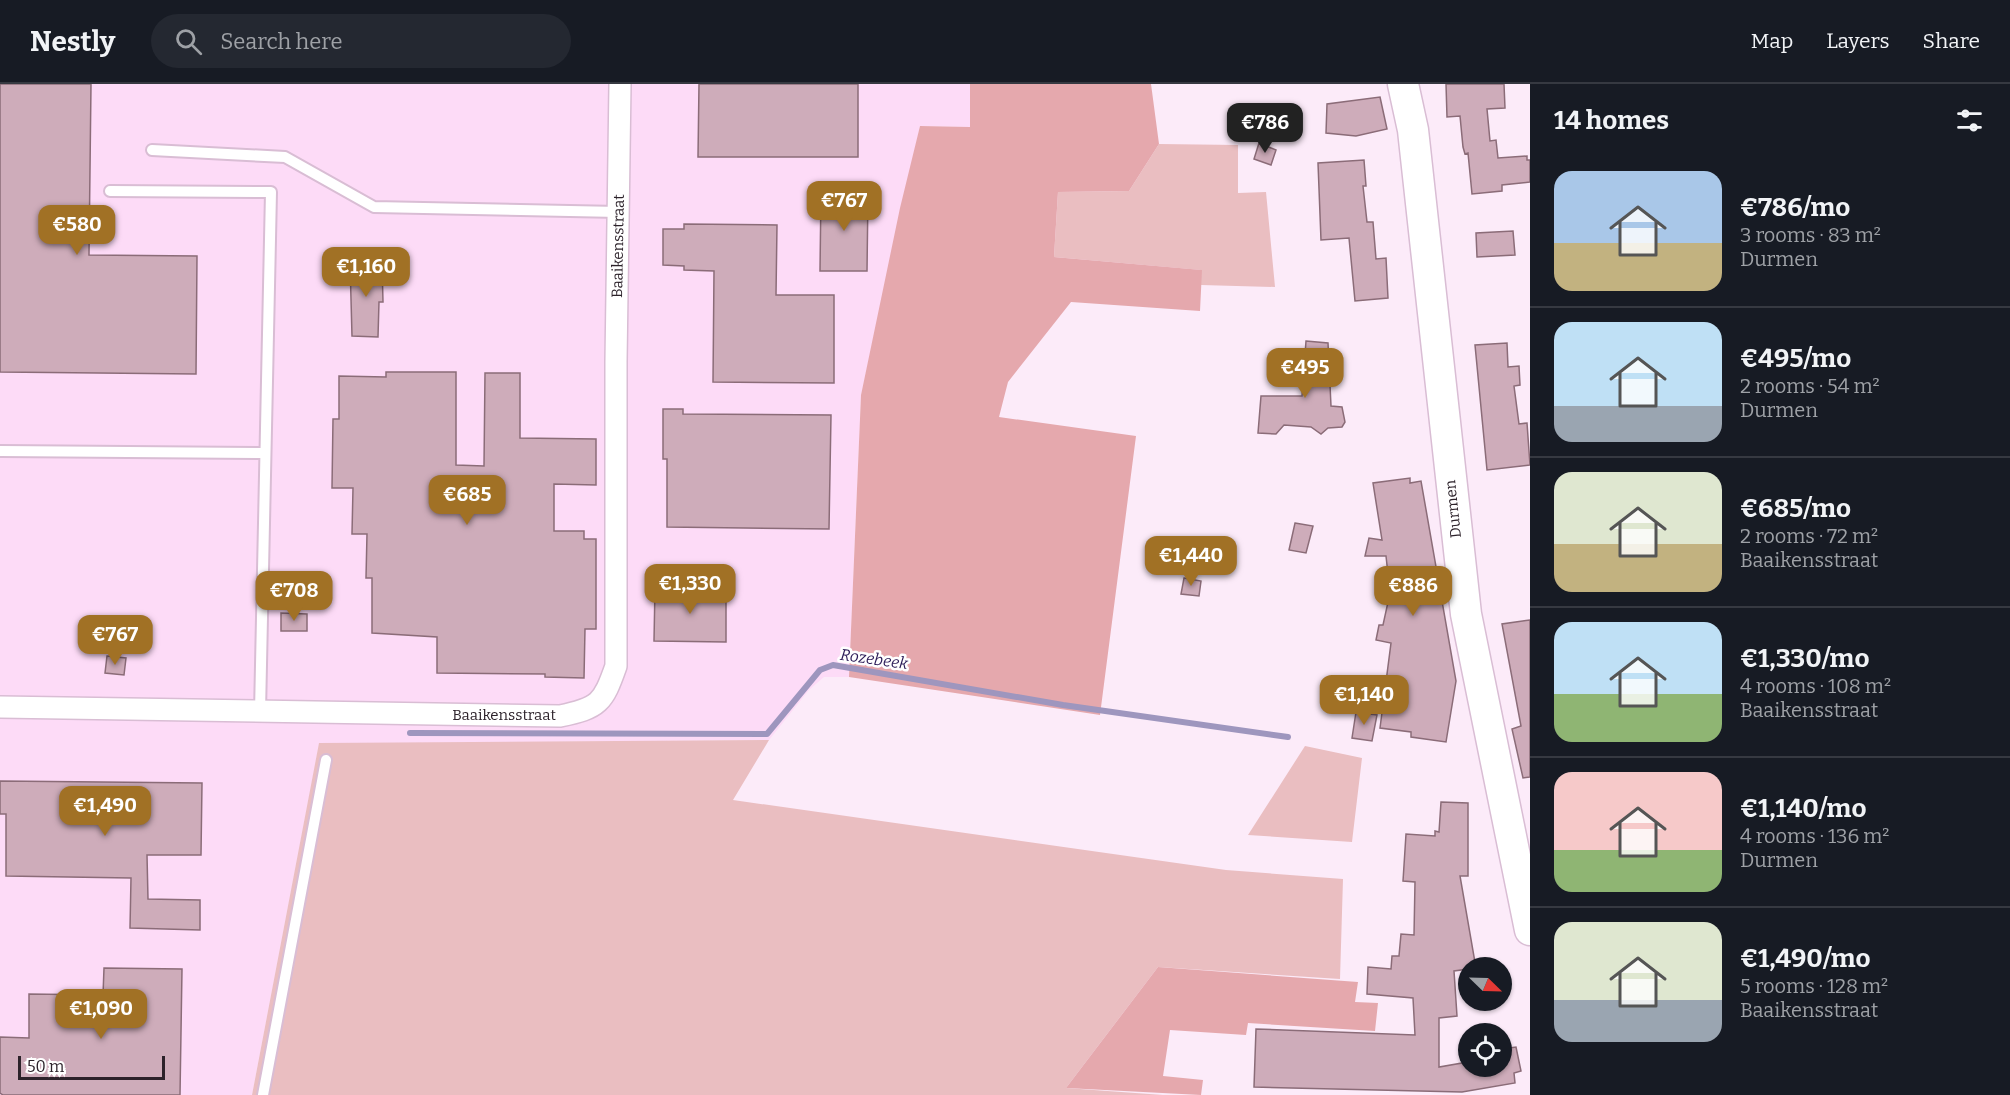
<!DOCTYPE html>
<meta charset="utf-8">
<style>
:root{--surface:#171b24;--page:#242831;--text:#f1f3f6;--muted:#9ea1a6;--line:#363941;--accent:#a17125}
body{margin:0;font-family:Bitter,serif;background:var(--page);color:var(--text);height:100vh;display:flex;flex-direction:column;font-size:22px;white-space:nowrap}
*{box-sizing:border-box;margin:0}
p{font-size:20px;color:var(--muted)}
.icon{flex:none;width:33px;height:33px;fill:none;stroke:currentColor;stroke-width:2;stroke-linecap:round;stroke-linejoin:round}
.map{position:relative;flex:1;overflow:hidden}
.drawer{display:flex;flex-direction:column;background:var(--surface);width:480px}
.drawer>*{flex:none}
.needle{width:39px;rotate:113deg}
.buttons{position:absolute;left:1458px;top:873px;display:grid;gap:12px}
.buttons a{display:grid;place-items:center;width:54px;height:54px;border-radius:50%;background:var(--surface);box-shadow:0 2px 4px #0004;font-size:30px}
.scale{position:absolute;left:18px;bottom:15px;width:147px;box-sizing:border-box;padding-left:6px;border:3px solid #2c222a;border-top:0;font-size:16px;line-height:21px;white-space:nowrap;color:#2c222a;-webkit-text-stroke:4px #fff;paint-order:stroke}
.price{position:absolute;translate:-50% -51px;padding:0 14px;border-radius:12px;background:var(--accent);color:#fff;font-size:20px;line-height:39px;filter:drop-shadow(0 2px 3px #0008)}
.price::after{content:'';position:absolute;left:50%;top:36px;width:18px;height:14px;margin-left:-9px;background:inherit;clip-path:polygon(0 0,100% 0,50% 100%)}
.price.selected{background:#222;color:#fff}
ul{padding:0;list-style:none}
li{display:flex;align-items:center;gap:18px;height:150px;padding:0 24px}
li+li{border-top:2px solid var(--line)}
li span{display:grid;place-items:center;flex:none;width:168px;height:120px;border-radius:18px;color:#555}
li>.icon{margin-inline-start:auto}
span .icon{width:72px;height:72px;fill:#fffc;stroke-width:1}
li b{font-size:26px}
h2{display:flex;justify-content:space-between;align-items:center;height:72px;padding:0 24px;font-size:26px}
header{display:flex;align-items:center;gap:36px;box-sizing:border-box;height:84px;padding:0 30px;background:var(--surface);border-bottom:2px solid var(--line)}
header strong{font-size:28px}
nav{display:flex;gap:33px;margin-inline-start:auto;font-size:21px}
.search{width:420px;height:54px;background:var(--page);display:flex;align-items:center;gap:15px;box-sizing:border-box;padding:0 21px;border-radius:33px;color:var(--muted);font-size:22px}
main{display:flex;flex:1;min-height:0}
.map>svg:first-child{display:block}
.built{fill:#fddbf7}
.green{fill:#eabec1}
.forest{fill:#e5a8ad}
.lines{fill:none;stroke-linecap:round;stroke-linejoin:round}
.stream{stroke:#9e96be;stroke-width:6}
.building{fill:#ceacba;stroke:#8b6c78;stroke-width:1.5}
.lane-casing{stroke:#d9bdd4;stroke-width:14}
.street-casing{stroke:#d9bdd4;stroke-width:24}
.secondary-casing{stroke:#d9bdd4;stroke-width:33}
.lane{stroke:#fff;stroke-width:10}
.street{stroke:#fff;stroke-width:21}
.secondary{stroke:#fff;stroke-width:30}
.labels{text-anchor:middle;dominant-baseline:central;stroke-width:5;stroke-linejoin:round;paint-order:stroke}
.street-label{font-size:15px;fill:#2c222a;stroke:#fff}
.water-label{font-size:16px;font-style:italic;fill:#2b1b57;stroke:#fff}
</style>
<header>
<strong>Nestly</strong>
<div class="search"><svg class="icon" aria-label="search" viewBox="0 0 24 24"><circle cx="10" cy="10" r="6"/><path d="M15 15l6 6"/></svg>Search here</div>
<nav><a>Map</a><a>Layers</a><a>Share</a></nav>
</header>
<main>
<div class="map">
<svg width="1530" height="1011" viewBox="0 0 1530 1011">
<rect width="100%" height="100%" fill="#fcebf9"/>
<path class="built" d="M 0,0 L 970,0 L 970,43 L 920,42 L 861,311 L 849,593 L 824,593 L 809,606 L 769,656 L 319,660 L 252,1011 L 0,1011 Z"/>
<path class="green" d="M 1159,60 L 1238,61 L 1238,109 L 1266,108 L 1275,203 L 1201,201 L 1201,186 L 1054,173 L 1058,108 L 1129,107 Z
M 769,656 L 733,716 L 1226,786 L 1343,795 L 1340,895 L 1158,883 L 1066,1004 L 1163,1011 L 252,1011 L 319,659 Z
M 1305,662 L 1362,674 L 1352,758 L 1248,751 Z"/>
<path class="forest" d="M 970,0 L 1151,0 L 1159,60 L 1129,107 L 1058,108 L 1054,173 L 1202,186 L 1200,227 L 1071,218 L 1008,298 L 999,333 L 1136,352 L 1100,631 L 849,593 L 861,311 L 900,124 L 920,42 L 970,43 Z
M 1158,883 L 1358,898 L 1355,918 L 1378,919 L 1375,947 L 1248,939 L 1246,951 L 1170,946 L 1163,992 L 1203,996 L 1201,1011 L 1066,1004 Z"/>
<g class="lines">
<path class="stream" d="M 410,649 L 767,650 L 820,586 L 833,581 L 1063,621 L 1288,653"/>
</g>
<path class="building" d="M 0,0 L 91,0 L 89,171 L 197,172 L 196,290 L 0,288 Z
M 699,0 L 858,0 L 858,73 L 698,73 Z
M 1446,0 L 1504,0 L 1505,24 L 1487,25 L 1490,57 L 1496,56 L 1498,74 L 1527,72 L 1527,76 L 1530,76 L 1530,98 L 1502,101 L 1502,107 L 1472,110 L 1468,69 L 1465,70 L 1463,63 L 1460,32 L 1447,33 Z
M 1380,13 L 1387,45 L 1356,52 L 1326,49 L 1327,20 Z
M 1259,59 L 1276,66 L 1271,81 L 1254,75 Z
M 1364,76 L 1366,102 L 1363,102 L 1367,138 L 1373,138 L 1376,175 L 1386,174 L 1388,214 L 1355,217 L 1349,154 L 1321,156 L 1318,79 Z
M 821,109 L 868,110 L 867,187 L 820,187 Z
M 684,140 L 777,141 L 776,211 L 834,211 L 834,299 L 713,298 L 714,187 L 684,186 L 684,182 L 663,181 L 663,145 L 684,145 Z
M 1513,147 L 1515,171 L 1477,173 L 1476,149 Z
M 350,178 L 382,179 L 383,218 L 379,218 L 378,253 L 352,252 Z
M 1306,257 L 1328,259 L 1331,322 L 1342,323 L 1345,338 L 1342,343 L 1328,344 L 1321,350 L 1311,343 L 1284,341 L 1276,350 L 1258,349 L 1261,312 L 1302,312 Z
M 1507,259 L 1508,283 L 1519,282 L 1520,301 L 1514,302 L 1519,340 L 1527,339 L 1530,381 L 1487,386 L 1475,261 Z
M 386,288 L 456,288 L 456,381 L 484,382 L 485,289 L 520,289 L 520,354 L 596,355 L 596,401 L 554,400 L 554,447 L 584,447 L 584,455 L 596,455 L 596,545 L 585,545 L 584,594 L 545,593 L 545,590 L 437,589 L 437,553 L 372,549 L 372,494 L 366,494 L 367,450 L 352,450 L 353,404 L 332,404 L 333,335 L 339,335 L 339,292 L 386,293 Z
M 663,325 L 683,325 L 683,330 L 831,331 L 829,445 L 667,443 L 667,375 L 663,375 Z
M 1410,394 L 1410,399 L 1421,397 L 1456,597 L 1446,658 L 1411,653 L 1411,648 L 1380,644 L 1391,559 L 1376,556 L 1379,541 L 1383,541 L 1390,509 L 1386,472 L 1365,472 L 1369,454 L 1382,456 L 1373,399 Z
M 1295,439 L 1313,442 L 1306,469 L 1289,466 Z
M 1184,494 L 1201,497 L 1199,512 L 1181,510 Z
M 655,504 L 726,505 L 726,558 L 654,557 Z
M 281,529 L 307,530 L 307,547 L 281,547 Z
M 1530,536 L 1530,693 L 1523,694 L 1512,645 L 1521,642 L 1502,540 Z
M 107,572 L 126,574 L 124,591 L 105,589 Z
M 1356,628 L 1377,631 L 1372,657 L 1352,654 Z
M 0,697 L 202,699 L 201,771 L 147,771 L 148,815 L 200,816 L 200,846 L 130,844 L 131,794 L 6,792 L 6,730 L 0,730 Z
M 1441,718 L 1468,719 L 1468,792 L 1460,792 L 1476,884 L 1454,887 L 1457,932 L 1439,934 L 1439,983 L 1468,978 L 1468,982 L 1502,982 L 1502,965 L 1516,963 L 1521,987 L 1514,989 L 1515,999 L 1462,1008 L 1254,1003 L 1256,945 L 1415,951 L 1413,914 L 1367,910 L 1368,883 L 1391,885 L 1392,872 L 1399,872 L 1401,850 L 1414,851 L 1415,798 L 1403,797 L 1406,750 L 1435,752 L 1435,747 L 1439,748 Z
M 104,884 L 182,885 L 180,1011 L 3,1011 L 0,1009 L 0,953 L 29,954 L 29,910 L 103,911 Z"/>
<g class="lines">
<defs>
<path id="lane" d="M 152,66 L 285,73 L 374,123 L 619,128
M 110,107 L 271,108 L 260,628
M 0,367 L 265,369
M 263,1011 L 326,676"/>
<path id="street" d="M 0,623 L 560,632 C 599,624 603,619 616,582 L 616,278 L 620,0"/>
<path id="secondary" d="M 1403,0 L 1413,46 L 1466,530 L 1530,846"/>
</defs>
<use href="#lane" class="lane-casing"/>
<use href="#street" class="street-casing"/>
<use href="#secondary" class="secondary-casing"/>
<use href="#lane" class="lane"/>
<use href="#street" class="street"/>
<use href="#secondary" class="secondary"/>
</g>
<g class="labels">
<g class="street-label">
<text transform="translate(618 162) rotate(-89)">Baaikensstraat</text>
<text transform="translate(1453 425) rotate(-96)">Durmen</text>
<text x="504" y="631">Baaikensstraat</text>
</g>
<g class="water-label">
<text transform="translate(874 575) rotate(8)">Rozebeek</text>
</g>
</g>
</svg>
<div class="buttons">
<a><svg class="needle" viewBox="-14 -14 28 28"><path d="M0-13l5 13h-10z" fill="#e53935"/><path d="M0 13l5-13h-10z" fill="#9ea1a6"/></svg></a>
<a><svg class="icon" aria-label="locate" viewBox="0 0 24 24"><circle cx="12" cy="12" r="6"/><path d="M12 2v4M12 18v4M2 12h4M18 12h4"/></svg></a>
</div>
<div class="scale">50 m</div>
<b class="price selected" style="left:1265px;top:70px">€786</b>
<b class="price" style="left:844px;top:148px">€767</b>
<b class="price" style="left:77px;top:172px">€580</b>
<b class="price" style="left:366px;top:214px">€1,160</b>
<b class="price" style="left:1305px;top:315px">€495</b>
<b class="price" style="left:467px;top:442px">€685</b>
<b class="price" style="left:1191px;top:503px">€1,440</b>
<b class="price" style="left:690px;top:531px">€1,330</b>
<b class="price" style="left:1413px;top:533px">€886</b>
<b class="price" style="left:294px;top:538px">€708</b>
<b class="price" style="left:115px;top:582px">€767</b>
<b class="price" style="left:1364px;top:642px">€1,140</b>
<b class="price" style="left:105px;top:753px">€1,490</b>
<b class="price" style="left:101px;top:956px">€1,090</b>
</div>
<section class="drawer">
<h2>14 homes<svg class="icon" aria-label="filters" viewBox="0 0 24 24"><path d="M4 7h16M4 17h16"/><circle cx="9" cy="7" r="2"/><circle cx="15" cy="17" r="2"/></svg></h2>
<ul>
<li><span style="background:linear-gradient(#a9c7e8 60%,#c2b280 0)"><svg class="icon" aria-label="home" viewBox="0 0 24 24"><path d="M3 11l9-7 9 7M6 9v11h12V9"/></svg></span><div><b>€786/mo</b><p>3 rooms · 83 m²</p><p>Durmen</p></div></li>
<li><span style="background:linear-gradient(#bfe0f5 70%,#9aa5b1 0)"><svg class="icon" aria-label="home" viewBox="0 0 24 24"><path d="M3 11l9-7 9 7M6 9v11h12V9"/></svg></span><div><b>€495/mo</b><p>2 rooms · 54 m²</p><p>Durmen</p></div></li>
<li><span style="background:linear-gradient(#dfe7d0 60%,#c2b280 0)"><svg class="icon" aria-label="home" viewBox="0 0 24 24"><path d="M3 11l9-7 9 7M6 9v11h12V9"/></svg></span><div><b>€685/mo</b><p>2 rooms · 72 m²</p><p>Baaikensstraat</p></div></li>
<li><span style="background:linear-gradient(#bfe0f5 60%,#8fb573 0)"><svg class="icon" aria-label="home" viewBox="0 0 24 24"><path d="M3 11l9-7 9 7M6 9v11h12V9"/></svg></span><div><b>€1,330/mo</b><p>4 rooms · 108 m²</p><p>Baaikensstraat</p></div></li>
<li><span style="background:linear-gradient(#f6c9c9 65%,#8fb573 0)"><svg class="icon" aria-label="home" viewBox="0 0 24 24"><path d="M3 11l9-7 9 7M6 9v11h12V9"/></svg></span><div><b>€1,140/mo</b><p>4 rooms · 136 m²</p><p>Durmen</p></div></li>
<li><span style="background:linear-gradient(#dfe7d0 65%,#9aa5b1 0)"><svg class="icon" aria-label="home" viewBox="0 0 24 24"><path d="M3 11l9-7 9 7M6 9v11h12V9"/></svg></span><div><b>€1,490/mo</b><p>5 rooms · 128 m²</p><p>Baaikensstraat</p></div></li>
</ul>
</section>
</main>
